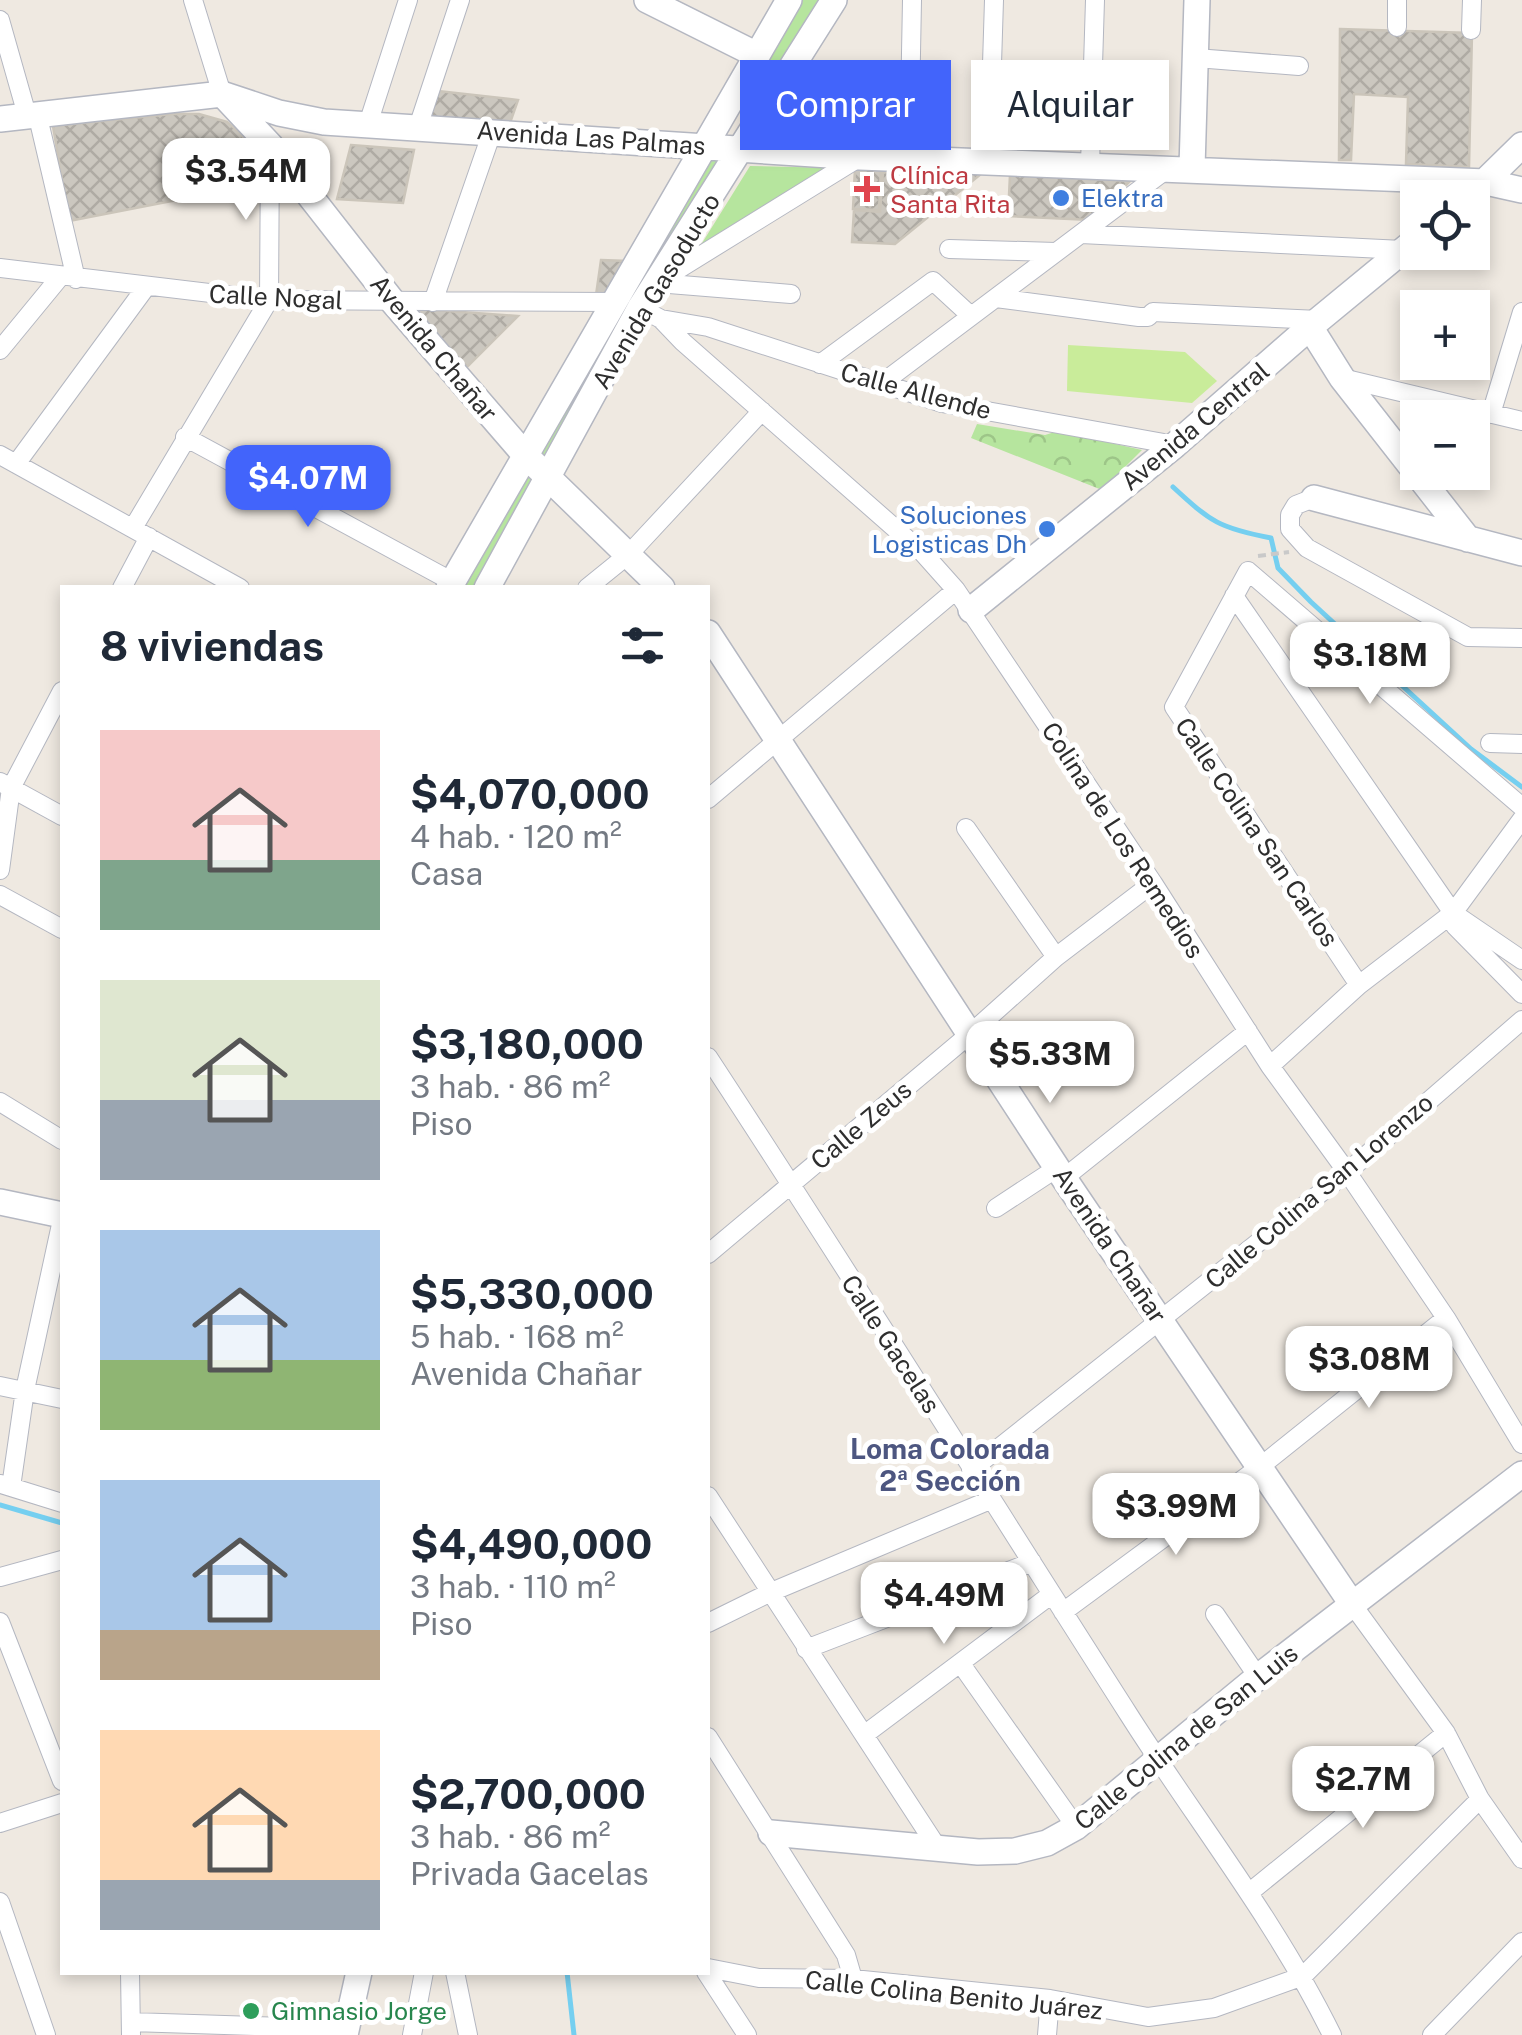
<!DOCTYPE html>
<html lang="es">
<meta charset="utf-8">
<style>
:root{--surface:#fff;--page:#f6f6f7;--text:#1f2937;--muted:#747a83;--accent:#4264fb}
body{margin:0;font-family:"Public Sans",sans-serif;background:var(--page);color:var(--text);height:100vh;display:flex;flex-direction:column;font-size:38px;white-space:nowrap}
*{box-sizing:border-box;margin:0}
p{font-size:32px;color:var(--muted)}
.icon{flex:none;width:55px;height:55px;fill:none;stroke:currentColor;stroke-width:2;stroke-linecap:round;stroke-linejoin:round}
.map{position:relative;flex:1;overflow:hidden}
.side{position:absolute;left:60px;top:585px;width:650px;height:1390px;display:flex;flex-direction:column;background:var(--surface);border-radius:0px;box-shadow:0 5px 15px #0003}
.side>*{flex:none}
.hud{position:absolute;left:740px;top:60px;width:630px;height:90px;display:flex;gap:20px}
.controls{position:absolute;left:1400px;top:180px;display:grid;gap:20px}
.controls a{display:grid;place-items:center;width:90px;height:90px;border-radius:0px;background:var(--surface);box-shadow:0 5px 15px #0003;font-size:50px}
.price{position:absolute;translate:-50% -85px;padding:0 22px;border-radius:20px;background:#fff;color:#222;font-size:32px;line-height:65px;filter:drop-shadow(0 2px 5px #0008)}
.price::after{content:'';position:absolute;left:50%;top:60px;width:30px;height:22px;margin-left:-15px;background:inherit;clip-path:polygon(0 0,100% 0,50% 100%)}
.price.on{background:var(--accent);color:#fff}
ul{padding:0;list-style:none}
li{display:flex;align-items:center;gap:30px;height:250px;padding:0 40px}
li span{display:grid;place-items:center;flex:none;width:280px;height:200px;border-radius:0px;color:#555}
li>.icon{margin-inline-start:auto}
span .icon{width:120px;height:120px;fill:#fffc;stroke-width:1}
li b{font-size:42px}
h2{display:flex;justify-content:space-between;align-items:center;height:120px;padding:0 40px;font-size:42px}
.chip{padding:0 35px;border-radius:0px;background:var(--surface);box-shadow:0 5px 15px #0003;font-size:35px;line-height:90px}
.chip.on{background:var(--accent);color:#fff}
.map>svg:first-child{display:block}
.grass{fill:#b6e59e}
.forest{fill:url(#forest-crowns)}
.pitch{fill:#c9ec9a}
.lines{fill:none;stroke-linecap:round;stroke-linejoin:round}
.stream{stroke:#75cff0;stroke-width:5}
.building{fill:url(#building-cross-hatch);stroke:#cbc5ba;stroke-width:2.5}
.street-casing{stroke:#b4b7c1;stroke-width:20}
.secondary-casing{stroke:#b4b7c1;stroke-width:28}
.path{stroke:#c9c9c9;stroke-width:4;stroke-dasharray:8 5;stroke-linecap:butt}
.street{stroke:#fff;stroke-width:18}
.secondary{stroke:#fff;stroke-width:25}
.health-dot{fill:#e0444e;stroke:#fff;stroke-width:4}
.shop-dot{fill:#3f7fe0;stroke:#fff;stroke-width:4}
.leisure-dot{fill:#2e9e5b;stroke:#fff;stroke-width:4}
.labels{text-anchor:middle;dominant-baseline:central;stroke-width:10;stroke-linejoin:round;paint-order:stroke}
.street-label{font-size:25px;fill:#2e2e2e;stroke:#fff}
.health-label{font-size:25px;fill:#be3a42;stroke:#fff;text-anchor:start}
.shop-label{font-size:25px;fill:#366cbe;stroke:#fff;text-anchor:start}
.leisure-label{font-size:25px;fill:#27864d;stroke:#fff;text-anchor:start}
.neighbourhood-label{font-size:28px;font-weight:bold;fill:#4d5680;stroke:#fff}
</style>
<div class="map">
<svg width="1522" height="2035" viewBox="0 0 1522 2035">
<defs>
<pattern id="forest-crowns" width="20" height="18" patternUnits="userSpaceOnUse" patternTransform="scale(2.5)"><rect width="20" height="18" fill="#b6e59e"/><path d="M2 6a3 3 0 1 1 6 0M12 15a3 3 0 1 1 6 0" fill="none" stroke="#9dc588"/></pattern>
<pattern id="building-cross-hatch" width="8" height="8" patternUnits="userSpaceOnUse" patternTransform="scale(2.5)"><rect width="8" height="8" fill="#cbc7bf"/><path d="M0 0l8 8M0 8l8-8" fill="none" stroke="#afaba4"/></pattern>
</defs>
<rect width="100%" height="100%" fill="#efe9e1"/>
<path class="grass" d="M 800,0 L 820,0 L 757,107 L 744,100 Z
M 714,153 L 727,157 L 547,464 L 538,454 Z
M 750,166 L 837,168 L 694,256 Z
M 530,474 L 538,484 L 479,587 L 463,588 Z"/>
<path class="forest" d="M 977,424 L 1045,435 L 1058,431 L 1142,450 L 1102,490 L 971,438 Z"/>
<path class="pitch" d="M 1068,345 L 1185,352 L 1217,381 L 1192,403 L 1067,391 Z"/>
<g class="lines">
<path class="stream" d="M 1173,487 C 1211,522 1219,528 1271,538 L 1278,568 L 1311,602 L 1471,749 L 1522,787
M 0,1505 L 62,1523
M 567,1972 L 574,2035"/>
</g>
<path class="building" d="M 1340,29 L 1472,33 L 1469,167 L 1406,164 L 1408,97 L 1354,94 L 1351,160 L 1339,160 Z
M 438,91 L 518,100 L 510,123 L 427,118 Z
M 172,114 L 199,114 L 227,122 L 240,133 L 253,151 L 254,185 L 69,221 L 53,126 Z
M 351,145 L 414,150 L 403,203 L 337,199 Z
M 855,168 L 881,169 L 879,210 L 853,209 Z
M 883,172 L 913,173 L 981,174 L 895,244 L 852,242 L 854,210 L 880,212 Z
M 1010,175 L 1130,181 L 1091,220 L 1008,216 Z
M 601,260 L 627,261 L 606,298 L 596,295 Z
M 420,309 L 518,316 L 467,367 L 416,311 Z"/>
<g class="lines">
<defs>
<path id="street" d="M 193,0 L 222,94
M 0,20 L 27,115
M 1397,27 L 1397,0
M 1471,30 L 1472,0
M 1196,58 L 1299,66
M 37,113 L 76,279
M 368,124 L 408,0
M 418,127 L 460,0
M 909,159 L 912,0
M 989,161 L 994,0
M 1090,165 L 1095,0
M 1081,234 L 1403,250
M 949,249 L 1056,252
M 0,268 L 269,300 L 614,302
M 661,280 L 860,157
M 657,283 L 791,294
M 996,298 L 1139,317 L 1148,317 L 1153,312 L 1319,320
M 433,302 L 492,132
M 640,308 L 661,319 L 683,342 L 923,553 L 956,590 L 1153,883 L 1270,1066 L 1347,1172 L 1446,1318 L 1522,1444
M 661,319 L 708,327 L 942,403 L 1175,445
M 0,350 L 60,277
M 820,364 L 933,281 L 971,316
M 1342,378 L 1522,421
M 881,384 L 1167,169
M 1491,414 L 1522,312
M 185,437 L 453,582
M 0,455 L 240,588
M 16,464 L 146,287
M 1314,498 L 1296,505 L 1290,515 L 1290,529 L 1307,548 L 1468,637 L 1522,638
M 133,528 L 269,300 L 270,145
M 122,588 L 149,537
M 587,588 L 629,554 L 762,411
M 1234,596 L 1453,913 L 1455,926 L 1522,994
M 1490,743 L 1522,744
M 0,782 L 62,816
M 708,799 L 956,590
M 966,828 L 1056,957
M 0,870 L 11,788 L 62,691
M 0,895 L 62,929
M 1453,913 L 1522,960
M 1359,985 L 1174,707 L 1248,571 L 1522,807
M 708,1057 C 851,1275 989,1496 1129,1715 C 1197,1822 1276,1921 1332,2035
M 1270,1066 L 1359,985 L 1453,913 L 1522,819
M 0,1102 L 62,1140
M 1064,1178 L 1248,1031
M 996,1208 L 1057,1168
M 708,1254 L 970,1034 L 1056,957 L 1153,883
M 0,1386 L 62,1399
M 971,1470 L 1347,1172 L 1522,1020
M 1,1484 L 62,1503
M 11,1487 L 25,1390 L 62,1220
M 708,1496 L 939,1850
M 0,1577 L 62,1560
M 1352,1604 L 1446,1733 L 1480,1799 L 1522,1859
M 1063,1612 L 1261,1466 L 1446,1318
M 1215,1614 L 1258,1677
M 0,1622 L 62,1781
M 708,1623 L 769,1593 L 990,1500
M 806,1649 L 1032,1562
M 961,1664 L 1076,1827
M 864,1735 L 1052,1594
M 708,1737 L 846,1955 L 853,1979
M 0,1823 L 62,1803
M 1250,1892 L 1446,1733
M 0,1902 L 46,2035
M 708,1968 L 759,1978 L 853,1979 L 1050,1999 L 1148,2017 L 1214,2008 L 1303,1976 L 1480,1799
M 130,1972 L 131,2035
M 455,1972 L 468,2035
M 706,1972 L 747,2035
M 131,2022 L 348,2029
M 412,2035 L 424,1972
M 1047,2035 L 1050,1999
M 1432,2035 L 1522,1942"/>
<path id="secondary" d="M 647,0 L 757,55
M 225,97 L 270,145 L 393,302 L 526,456 L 662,588
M 0,119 L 222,94 L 279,113 L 324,122 L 860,157 L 1486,182 L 1522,190
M 1192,168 L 1197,0
M 1475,191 L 1522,145
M 1310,327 L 1342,378 L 1468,539
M 1314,498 L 1522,553
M 449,588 L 789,0
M 487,588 L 640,308 L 834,0
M 971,610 L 1175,445 L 1310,327 L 1418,238
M 708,633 L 1057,1168 L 1352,1604
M 0,1202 L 62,1215
M 771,1833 L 978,1852 L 1015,1851 L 1047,1843 L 1076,1827 L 1258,1677 L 1522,1474
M 345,2035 L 359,1972"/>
</defs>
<use href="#street" class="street-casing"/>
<use href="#secondary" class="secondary-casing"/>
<path class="path" d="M 1258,556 L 1289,552"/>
<use href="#street" class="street"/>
<use href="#secondary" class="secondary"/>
</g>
<path class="health-dot" d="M862 174h10v10h10v10h-10v10h-10v-10h-10v-10h10z"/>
<g class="shop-dot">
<circle cx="1061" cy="198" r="10"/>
<circle cx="1047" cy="529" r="10"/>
</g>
<circle class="leisure-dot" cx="251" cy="2011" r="10"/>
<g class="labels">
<g class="street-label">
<text transform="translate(591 138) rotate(4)">Avenida Las Palmas</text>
<text transform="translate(656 291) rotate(-59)">Avenida Gasoducto</text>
<text transform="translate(276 297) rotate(3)">Calle Nogal</text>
<text transform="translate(434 348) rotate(50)">Avenida Chañar</text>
<text transform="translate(916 391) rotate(15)">Calle Allende</text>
<text transform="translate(1195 426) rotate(-40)">Avenida Central</text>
<text transform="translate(1257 832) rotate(56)">Calle Colina San Carlos</text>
<text transform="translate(1123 840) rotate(57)">Colina de Los Remedios</text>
<text transform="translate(861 1125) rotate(-40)">Calle Zeus</text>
<text transform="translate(1319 1191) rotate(-40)">Calle Colina San Lorenzo</text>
<text transform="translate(1110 1245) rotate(56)">Avenida Chañar</text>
<text transform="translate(891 1344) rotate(57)">Calle Gacelas</text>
<text transform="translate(1186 1737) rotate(-39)">Calle Colina de San Luis</text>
<text transform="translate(954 1995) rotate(6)">Calle Colina Benito Juárez</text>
</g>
<g class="health-label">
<text x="890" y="175">Clínica<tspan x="890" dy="29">Santa Rita</tspan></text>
</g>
<g class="shop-label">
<text x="1081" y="198">Elektra</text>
<text x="1027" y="515" text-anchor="end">Soluciones<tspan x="1027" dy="29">Logisticas Dh</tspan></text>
</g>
<g class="leisure-label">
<text x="271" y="2011">Gimnasio Jorge</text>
</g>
<g class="neighbourhood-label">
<text x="950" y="1448">Loma Colorada<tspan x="950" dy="32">2ª Sección</tspan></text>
</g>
</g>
</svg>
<div class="controls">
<a><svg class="icon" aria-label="locate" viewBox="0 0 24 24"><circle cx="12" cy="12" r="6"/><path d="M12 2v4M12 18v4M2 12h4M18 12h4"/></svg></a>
<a>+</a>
<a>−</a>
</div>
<b class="price" style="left:246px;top:223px">$3.54M</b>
<b class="price on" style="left:308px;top:530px">$4.07M</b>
<b class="price" style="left:1370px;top:707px">$3.18M</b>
<b class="price" style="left:1050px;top:1106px">$5.33M</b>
<b class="price" style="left:1369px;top:1411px">$3.08M</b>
<b class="price" style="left:1176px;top:1558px">$3.99M</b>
<b class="price" style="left:944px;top:1647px">$4.49M</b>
<b class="price" style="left:1363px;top:1831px">$2.7M</b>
<div class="hud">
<a class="chip on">Comprar</a>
<a class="chip">Alquilar</a>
</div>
<section class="side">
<h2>8 viviendas<svg class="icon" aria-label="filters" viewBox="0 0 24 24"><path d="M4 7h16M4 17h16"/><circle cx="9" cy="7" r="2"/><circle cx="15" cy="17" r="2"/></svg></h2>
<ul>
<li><span style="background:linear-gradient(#f6c9c9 65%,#7fa58c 0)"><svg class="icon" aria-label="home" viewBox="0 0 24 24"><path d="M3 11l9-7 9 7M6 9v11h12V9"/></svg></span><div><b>$4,070,000</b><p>4 hab. · 120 m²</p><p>Casa</p></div></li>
<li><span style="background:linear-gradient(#dfe7d0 60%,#9aa5b1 0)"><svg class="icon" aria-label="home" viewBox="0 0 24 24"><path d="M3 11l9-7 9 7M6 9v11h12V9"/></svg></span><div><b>$3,180,000</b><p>3 hab. · 86 m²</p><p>Piso</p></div></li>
<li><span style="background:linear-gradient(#a9c7e8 65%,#8fb573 0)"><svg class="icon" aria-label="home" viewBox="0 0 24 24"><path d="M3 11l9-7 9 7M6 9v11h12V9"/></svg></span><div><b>$5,330,000</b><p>5 hab. · 168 m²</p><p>Avenida Chañar</p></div></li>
<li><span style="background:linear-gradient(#a9c7e8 75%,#b9a48a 0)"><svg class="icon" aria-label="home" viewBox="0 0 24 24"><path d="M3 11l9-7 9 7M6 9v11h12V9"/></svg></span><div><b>$4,490,000</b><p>3 hab. · 110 m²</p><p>Piso</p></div></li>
<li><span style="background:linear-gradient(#ffd9b3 75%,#9aa5b1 0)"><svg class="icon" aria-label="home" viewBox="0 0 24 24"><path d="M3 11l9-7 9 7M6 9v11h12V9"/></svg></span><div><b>$2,700,000</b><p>3 hab. · 86 m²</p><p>Privada Gacelas</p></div></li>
</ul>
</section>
</div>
